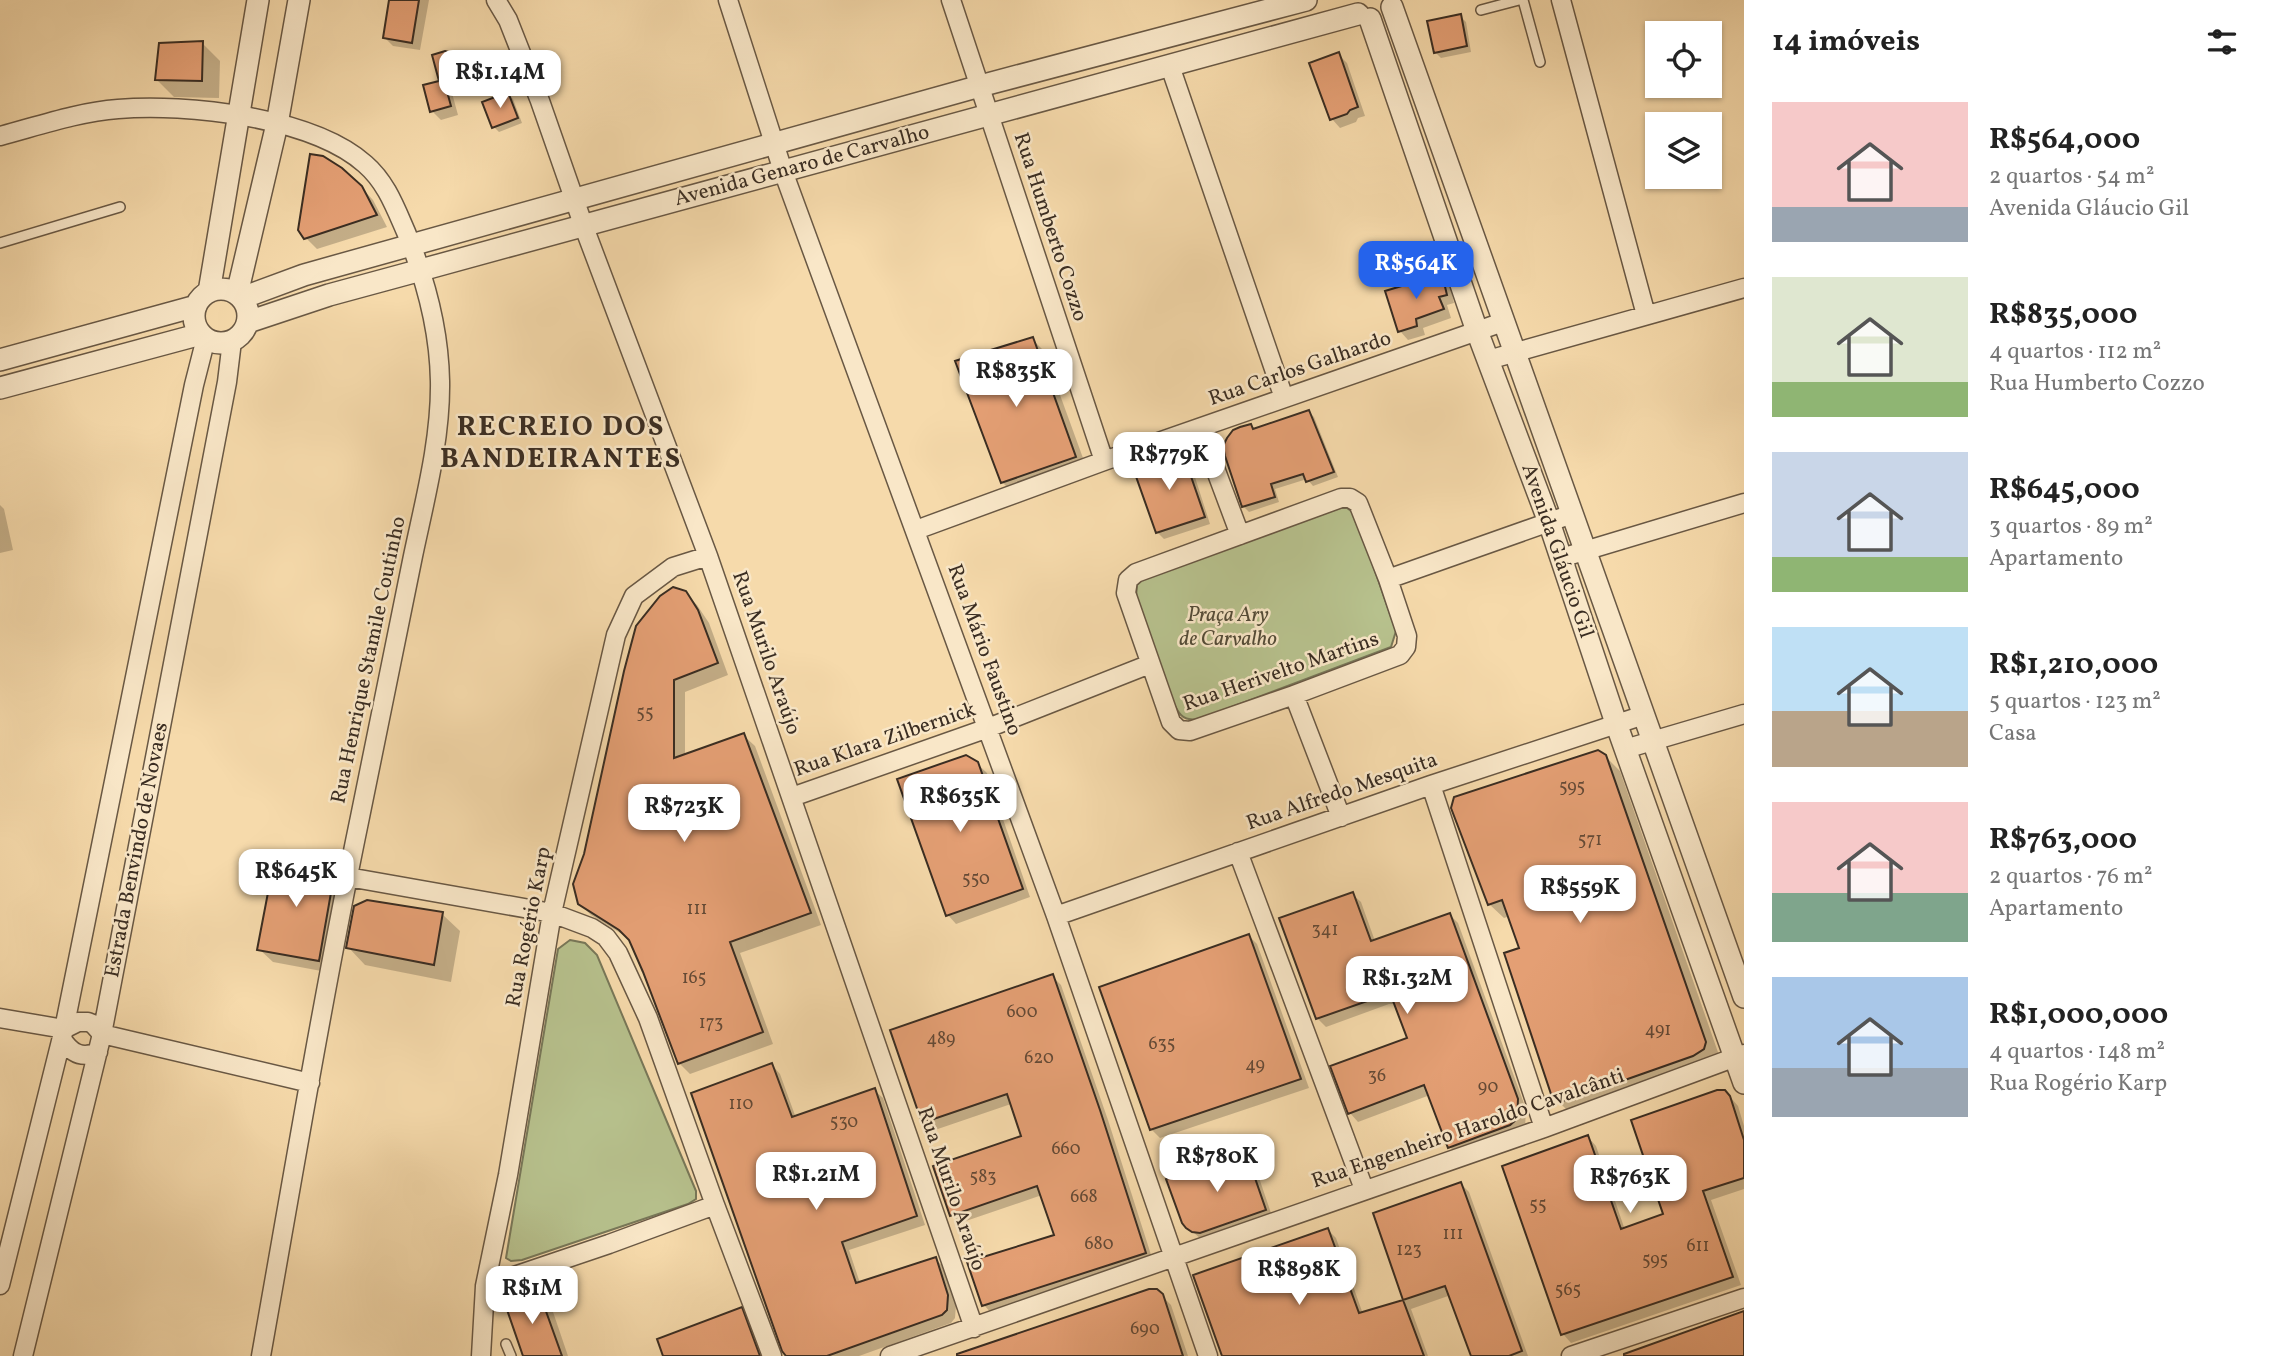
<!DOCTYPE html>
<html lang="pt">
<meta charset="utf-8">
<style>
:root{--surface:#fff;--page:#f6f6f6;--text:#222;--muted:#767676;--accent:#2563eb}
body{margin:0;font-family:Vollkorn,serif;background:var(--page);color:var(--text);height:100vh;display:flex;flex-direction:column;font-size:26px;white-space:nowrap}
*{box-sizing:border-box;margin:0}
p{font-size:23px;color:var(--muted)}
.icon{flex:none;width:38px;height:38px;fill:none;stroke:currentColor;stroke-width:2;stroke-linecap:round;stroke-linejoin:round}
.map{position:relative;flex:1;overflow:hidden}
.side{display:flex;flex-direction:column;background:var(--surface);width:525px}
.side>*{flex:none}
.fabs{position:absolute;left:1645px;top:21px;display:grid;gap:14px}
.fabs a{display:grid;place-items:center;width:77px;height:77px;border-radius:0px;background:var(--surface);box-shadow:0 2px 5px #0004;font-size:35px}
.price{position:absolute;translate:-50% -60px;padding:0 16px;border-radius:14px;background:#fff;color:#222;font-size:23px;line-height:46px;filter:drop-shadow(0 2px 4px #0008)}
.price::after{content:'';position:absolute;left:50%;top:42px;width:21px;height:16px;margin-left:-10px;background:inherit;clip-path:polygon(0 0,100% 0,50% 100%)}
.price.selected{background:var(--accent);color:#fff}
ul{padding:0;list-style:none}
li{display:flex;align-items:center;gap:21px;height:175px;padding:0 28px}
li span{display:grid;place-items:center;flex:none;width:196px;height:140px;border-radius:0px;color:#555}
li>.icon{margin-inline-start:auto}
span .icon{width:84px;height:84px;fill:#fffc;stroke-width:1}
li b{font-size:30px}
h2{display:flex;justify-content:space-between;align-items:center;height:84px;padding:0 28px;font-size:30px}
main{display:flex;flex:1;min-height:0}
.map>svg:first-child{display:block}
.park{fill:#b7c18d;stroke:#787758;stroke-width:2}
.shadow{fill:#0003}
.building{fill:#e49f74;stroke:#3a2d22;stroke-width:2}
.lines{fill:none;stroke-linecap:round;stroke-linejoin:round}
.service-casing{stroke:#695844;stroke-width:12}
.minor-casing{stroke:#695844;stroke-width:21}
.tertiary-casing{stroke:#695844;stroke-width:24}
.service{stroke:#f9e7c8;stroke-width:9}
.minor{stroke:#f9e7c8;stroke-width:18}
.tertiary{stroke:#f9e7c8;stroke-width:21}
.labels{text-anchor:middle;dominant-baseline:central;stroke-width:5;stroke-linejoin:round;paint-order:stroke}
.number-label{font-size:18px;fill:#644a36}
.street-label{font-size:21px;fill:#3a2d22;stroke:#f9e7c8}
.park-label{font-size:21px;font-style:italic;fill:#534b37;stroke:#f9e7c8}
.district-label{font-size:28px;font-weight:bold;letter-spacing:2px;fill:#3a2d22;stroke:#f9e7c8}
</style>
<main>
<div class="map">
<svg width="1744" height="1356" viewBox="0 0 1744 1356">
<rect width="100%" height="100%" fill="#f6daab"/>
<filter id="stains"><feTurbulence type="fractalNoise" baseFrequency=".00286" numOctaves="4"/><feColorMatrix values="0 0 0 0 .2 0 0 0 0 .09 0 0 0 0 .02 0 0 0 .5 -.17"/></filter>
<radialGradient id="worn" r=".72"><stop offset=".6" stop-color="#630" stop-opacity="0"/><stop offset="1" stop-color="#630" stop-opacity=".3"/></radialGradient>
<path class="park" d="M 1336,508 L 1347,508 L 1355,514 L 1396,631 L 1391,647 L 1197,720 C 1190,719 1186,720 1181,715 C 1168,702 1144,620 1136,597 L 1137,585 L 1142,578 Z
M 570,940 L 585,943 L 597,955 L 696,1191 L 696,1199 L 688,1204 L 522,1260 L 511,1261 L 506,1258 L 558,949 Z"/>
<path class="shadow" d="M 391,0 L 429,0 L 420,50 L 393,46 L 384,37 Z
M 1460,16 L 1466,22 L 1471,52 L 1441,58 L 1435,52 Z
M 202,43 L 220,61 L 219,98 L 174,97 L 156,79 Z
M 1338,54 L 1347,63 L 1365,116 L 1358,118 L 1356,122 L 1340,128 L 1332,119 Z
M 455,56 L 464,65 L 470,88 L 452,93 L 458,115 L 441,120 L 432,111 L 441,82 Z
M 508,94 L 513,99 L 522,123 L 499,132 L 494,127 Z
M 361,187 L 373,200 L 387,227 L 317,249 L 305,237 Z
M 1441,276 L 1450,285 L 1454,303 L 1447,305 L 1451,318 L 1423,328 L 1425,335 L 1408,340 L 1400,331 Z
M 1032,339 L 1044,351 L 1087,469 L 1014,494 L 1002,482 Z
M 1309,412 L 1314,417 L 1338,477 L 1313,486 L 1307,479 L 1275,489 L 1279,502 L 1249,512 L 1244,507 L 1225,446 L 1251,426 L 1255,431 Z
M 1179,457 L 1193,471 L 1210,524 L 1164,539 L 1157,532 Z
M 0,505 L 4,509 L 13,550 L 0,553 Z
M 685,593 L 697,605 L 709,623 L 728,675 L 685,692 L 685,756 L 743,735 L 755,746 L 821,925 L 740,953 L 773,1044 L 690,1074 L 679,1063 L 630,939 L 591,915 L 579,903 Z
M 1605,756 L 1620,771 L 1720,1058 L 1568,1111 L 1553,1096 L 1522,949 L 1510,916 L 1504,918 L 1489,904 Z
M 972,759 L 987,773 L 1030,897 L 956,924 L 948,915 Z
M 334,871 L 347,885 L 332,973 L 273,962 L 259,949 Z
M 1352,894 L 1361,902 L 1375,941 L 1450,915 L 1458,923 L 1526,1109 L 1525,1128 L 1458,1156 L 1450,1147 L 1430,1095 L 1358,1122 L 1350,1113 L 1409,1039 L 1396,1004 L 1389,1004 L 1326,1027 L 1317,1018 Z
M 442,914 L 460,931 L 451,982 L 365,965 L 348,947 Z
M 1249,936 L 1257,944 L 1309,1088 L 1160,1138 L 1151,1129 Z
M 1052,976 L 1061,985 L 1108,1120 L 1153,1261 L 992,1314 L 984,1305 L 1056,1236 L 1042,1195 L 960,1223 L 952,1215 L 1023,1137 L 1011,1104 L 932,1131 L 923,1122 Z
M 772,1065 L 780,1074 L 796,1118 L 874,1090 L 883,1098 L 925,1225 L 849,1250 L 860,1283 L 935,1259 L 944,1267 L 956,1305 L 955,1318 L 951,1323 L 859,1356 L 789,1356 Z
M 1725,1091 L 1738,1106 L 1744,1126 L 1744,1189 L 1711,1200 L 1741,1285 L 1571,1343 L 1563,1334 L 1588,1137 L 1596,1146 L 1625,1230 L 1665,1216 Z
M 1245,1154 L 1254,1163 L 1273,1219 L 1202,1240 L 1193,1232 Z
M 1461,1184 L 1469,1192 L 1528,1356 L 1473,1356 L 1451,1295 L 1411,1309 L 1428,1356 L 1224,1356 L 1328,1230 L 1336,1238 L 1363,1314 L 1405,1302 L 1375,1214 Z
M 538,1291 L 550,1303 L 568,1356 L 525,1356 Z
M 1149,1291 L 1162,1296 L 1171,1305 L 1188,1356 L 957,1356 Z
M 741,1309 L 753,1321 L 766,1356 L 665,1356 Z"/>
<path class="building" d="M 389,0 L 419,0 L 412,43 L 383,38 Z
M 1461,14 L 1467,46 L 1434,53 L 1427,21 Z
M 203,41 L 202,81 L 155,80 L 159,43 Z
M 445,51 L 456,54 L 463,80 L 445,84 L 451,106 L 430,112 L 423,85 L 439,81 L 432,55 Z
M 1339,52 L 1358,107 L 1350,110 L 1347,114 L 1330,120 L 1309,63 Z
M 508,92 L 518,118 L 492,128 L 482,102 Z
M 310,154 L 323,156 L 342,168 L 362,186 L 377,215 L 304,239 L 298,230 Z
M 1442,274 L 1447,295 L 1439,297 L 1444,309 L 1416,319 L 1417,326 L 1398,332 L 1385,291 Z
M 1033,337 L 1076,457 L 1001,483 L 955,361 Z
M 1309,410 L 1334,472 L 1306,482 L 1303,474 L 1271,484 L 1275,497 L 1242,507 L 1225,456 L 1223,446 L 1227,438 L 1233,430 L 1240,427 L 1251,424 L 1253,429 Z
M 1173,454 L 1180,455 L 1186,462 L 1205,517 L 1156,533 L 1133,468 Z
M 673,587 L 686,591 L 698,610 L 718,663 L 674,680 L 674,758 L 744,733 L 811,913 L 730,942 L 763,1032 L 678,1064 L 643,972 L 629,940 L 619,930 L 578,904 L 573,884 L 584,854 L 624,671 L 636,626 L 660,596 Z
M 1598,750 L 1606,755 L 1706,1042 L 1704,1049 L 1693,1056 L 1568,1100 L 1559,1101 L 1552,1097 L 1504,953 L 1519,948 L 1502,900 L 1488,905 L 1451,808 L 1454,797 Z
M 966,755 L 978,762 L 1023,889 L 946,916 L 897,779 Z
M 275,856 L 335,870 L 319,961 L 257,950 Z
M 1353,892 L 1371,941 L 1450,913 L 1518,1099 L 1517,1119 L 1510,1125 L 1448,1148 L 1424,1085 L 1348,1114 L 1330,1066 L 1407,1038 L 1390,993 L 1316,1019 L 1279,918 Z
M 367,900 L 443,912 L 434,965 L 346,948 L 354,906 Z
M 1249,934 L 1301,1079 L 1150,1130 L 1099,987 Z
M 1053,974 L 1100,1110 L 1146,1253 L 982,1306 L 967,1262 L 1054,1235 L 1037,1186 L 950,1216 L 933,1166 L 1021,1136 L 1007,1094 L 922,1123 L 890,1030 Z
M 772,1063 L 792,1117 L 875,1088 L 917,1216 L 842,1242 L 856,1283 L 936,1257 L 948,1295 L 947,1310 L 942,1315 L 827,1356 L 786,1356 L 782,1351 L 691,1093 Z
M 1717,1090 L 1725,1090 L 1730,1096 L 1744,1140 L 1744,1178 L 1703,1191 L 1733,1277 L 1561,1335 L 1502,1166 L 1588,1135 L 1621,1229 L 1663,1214 L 1631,1120 Z
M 1246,1152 L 1266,1210 L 1200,1233 L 1192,1232 L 1186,1228 L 1182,1223 L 1166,1179 Z
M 1461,1182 L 1522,1351 L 1509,1356 L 1471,1356 L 1445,1286 L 1403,1300 L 1373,1213 Z
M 1328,1228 L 1359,1313 L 1403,1300 L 1424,1356 L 1222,1356 L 1193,1275 Z
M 538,1289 L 562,1356 L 523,1356 L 504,1301 Z
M 1149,1289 L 1157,1289 L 1163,1294 L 1183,1356 L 957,1356 L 957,1354 Z
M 742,1307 L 760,1356 L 663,1356 L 657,1339 Z
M 1744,1311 L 1744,1356 L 1624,1356 L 1624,1354 Z"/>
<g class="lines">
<defs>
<path id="service" d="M 1523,0 L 1540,62
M 1481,10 L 1519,0
M 0,243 L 120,207
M 506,1344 L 511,1356"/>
<path id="minor" d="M 496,0 L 508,20 L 540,101 L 584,227 L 708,556 L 974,1328
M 728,0 L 783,171 L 1056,916 L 1208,1356
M 951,0 L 1104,461
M 1561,0 L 1646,315
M 1170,66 L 1284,398
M 0,136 C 38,126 78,112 118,109 C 186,103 312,117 365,164 C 386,182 395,207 406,232 C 426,280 439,328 440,381 C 441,439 425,499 413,556 C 395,643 378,730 360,817 C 323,996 293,1176 261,1356
M 1488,360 L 1744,288
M 1200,428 L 1240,535
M 1341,498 L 1350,498 L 1358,503 L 1388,579 L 1407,636 L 1406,647 L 1400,655 L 1294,695 L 1190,731 L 1179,730 L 1171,722 L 1126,593 L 1128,580 L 1136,573 Z
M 916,530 L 1104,461 L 1503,322
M 1561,558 L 1744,503
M 1388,579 L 1572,514
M 1294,695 L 1341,817
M 1625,749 L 1744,714
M 1431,785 L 1544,1128
M 792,797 L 988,728 L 1150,664
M 1238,852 L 1364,1189
M 348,877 L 552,913 L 592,928 L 606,937 L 618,953 L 648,1018 L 715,1205 L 609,1244 L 485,1286
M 1056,916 L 1431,785 L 1644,715
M 0,1018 L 64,1029 L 78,1022 L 88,1022 L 93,1024 L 102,1034 L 310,1083
M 62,1039 C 71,1053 81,1059 98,1052
M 715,1205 L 772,1356
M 0,1285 L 64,1029 L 194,385 L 206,338
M 23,1356 L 102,1034 L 227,382 L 232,341
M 481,1356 L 485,1286 L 508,1175 L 552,913 L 616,635 L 634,596 L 673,567 L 708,556
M 890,1356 L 1544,1128 L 1744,1054
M 1571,1356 L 1744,1298"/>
<path id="tertiary" d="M 1392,7 L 1744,997
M 1370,19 L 1477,331 L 1549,522 L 1616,723 L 1744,1083
M194 316a27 27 0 1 1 54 0a27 27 0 1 1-54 0Z
M 209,292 L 258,0
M 237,294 L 277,124 L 299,0
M 242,298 L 304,275 L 980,86 L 1306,0
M 248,322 L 329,295 L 421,270 L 1358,14
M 0,360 L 196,306
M 0,388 L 201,334"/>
</defs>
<use href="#service" class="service-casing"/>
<use href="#minor" class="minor-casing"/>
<use href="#tertiary" class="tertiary-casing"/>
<use href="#service" class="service"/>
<use href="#minor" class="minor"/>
<use href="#tertiary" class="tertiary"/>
</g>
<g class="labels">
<g class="number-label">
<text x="645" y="713">55</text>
<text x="1572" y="787">595</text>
<text x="1590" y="840">571</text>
<text x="976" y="879">550</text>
<text x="697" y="909">111</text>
<text x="1325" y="930">341</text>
<text x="694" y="978">165</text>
<text x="1022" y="1012">600</text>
<text x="711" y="1023">173</text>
<text x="1658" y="1030">491</text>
<text x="941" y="1039">489</text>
<text x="1162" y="1044">635</text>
<text x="1039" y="1058">620</text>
<text x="1255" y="1065">49</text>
<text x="1377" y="1076">36</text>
<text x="1488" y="1087">90</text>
<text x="741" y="1104">110</text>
<text x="844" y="1122">530</text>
<text x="1066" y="1149">660</text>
<text x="983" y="1177">583</text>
<text x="1084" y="1197">668</text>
<text x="1538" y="1205">55</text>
<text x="1453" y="1234">111</text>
<text x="1099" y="1244">680</text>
<text x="1698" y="1246">611</text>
<text x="1409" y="1250">123</text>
<text x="1655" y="1260">595</text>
<text x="1568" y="1290">565</text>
<text x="1145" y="1329">690</text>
</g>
<g class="street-label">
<text transform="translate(802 166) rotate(-15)">Avenida Genaro de Carvalho</text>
<text transform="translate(1050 227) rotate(72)">Rua Humberto Cozzo</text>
<text transform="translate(1300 369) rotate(-19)">Rua Carlos Galhardo</text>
<text transform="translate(1557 551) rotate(71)">Avenida Gláucio Gil</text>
<text transform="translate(984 650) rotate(70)">Rua Mário Faustino</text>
<text transform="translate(766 653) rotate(71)">Rua Murilo Araújo</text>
<text transform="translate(369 660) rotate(-78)">Rua Henrique Stamile Coutinho</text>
<text transform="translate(1281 672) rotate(-19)">Rua Herivelto Martins</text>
<text transform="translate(885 740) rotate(-19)">Rua Klara Zilbernick</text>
<text transform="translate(1342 792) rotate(-19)">Rua Alfredo Mesquita</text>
<text transform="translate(137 850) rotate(-79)">Estrada Benvindo de Novaes</text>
<text transform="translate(529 927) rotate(-79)">Rua Rogério Karp</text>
<text transform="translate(1468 1129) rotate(-19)">Rua Engenheiro Haroldo Cavalcânti</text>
<text transform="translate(951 1189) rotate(71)">Rua Murilo Araújo</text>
</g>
<g class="park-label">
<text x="1228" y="615">Praça Ary<tspan x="1228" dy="24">de Carvalho</tspan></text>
</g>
<g class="district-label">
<text x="561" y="427">RECREIO DOS<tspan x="561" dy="32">BANDEIRANTES</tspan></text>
</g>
</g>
<rect width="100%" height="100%" filter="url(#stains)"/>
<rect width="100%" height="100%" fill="url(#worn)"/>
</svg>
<div class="fabs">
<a><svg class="icon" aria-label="locate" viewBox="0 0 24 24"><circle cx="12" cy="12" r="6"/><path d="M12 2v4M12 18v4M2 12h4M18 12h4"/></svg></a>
<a><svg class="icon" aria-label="layers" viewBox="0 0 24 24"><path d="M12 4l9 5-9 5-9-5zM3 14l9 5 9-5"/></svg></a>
</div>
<b class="price" style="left:500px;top:110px">R$1.14M</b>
<b class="price selected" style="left:1416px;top:301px">R$564K</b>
<b class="price" style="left:1016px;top:409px">R$835K</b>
<b class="price" style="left:1169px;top:492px">R$779K</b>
<b class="price" style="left:960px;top:834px">R$635K</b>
<b class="price" style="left:684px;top:844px">R$723K</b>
<b class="price" style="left:296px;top:909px">R$645K</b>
<b class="price" style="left:1580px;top:925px">R$559K</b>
<b class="price" style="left:1407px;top:1016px">R$1.32M</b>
<b class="price" style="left:1217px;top:1194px">R$780K</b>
<b class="price" style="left:816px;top:1212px">R$1.21M</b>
<b class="price" style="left:1630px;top:1215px">R$763K</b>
<b class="price" style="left:1299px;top:1307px">R$898K</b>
<b class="price" style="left:532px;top:1326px">R$1M</b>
</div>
<section class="side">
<h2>14 imóveis<svg class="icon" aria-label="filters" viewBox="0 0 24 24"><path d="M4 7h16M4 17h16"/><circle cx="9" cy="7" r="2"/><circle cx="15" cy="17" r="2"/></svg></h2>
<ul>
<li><span style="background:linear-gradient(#f6c9c9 75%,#9aa5b1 0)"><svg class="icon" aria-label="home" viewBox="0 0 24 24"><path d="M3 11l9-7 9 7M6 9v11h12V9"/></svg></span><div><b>R$564,000</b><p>2 quartos · 54 m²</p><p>Avenida Gláucio Gil</p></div></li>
<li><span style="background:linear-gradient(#dfe7d0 75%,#8fb573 0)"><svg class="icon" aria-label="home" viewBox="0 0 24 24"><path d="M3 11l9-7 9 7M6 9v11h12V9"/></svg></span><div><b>R$835,000</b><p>4 quartos · 112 m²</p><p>Rua Humberto Cozzo</p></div></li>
<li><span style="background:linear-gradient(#c9d6e8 75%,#8fb573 0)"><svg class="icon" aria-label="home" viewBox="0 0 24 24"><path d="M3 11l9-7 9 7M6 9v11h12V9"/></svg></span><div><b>R$645,000</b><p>3 quartos · 89 m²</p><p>Apartamento</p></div></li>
<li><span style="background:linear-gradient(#bfe0f5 60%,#b9a48a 0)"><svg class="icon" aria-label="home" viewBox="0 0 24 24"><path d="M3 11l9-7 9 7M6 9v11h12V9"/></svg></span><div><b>R$1,210,000</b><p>5 quartos · 123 m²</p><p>Casa</p></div></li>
<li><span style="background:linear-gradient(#f6c9c9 65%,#7fa58c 0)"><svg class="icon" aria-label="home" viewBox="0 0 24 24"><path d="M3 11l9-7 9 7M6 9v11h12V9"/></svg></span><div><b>R$763,000</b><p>2 quartos · 76 m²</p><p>Apartamento</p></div></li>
<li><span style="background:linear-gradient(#a9c7e8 65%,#9aa5b1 0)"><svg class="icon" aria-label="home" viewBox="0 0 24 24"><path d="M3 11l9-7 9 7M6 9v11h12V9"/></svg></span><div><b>R$1,000,000</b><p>4 quartos · 148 m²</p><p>Rua Rogério Karp</p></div></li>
</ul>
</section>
</main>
